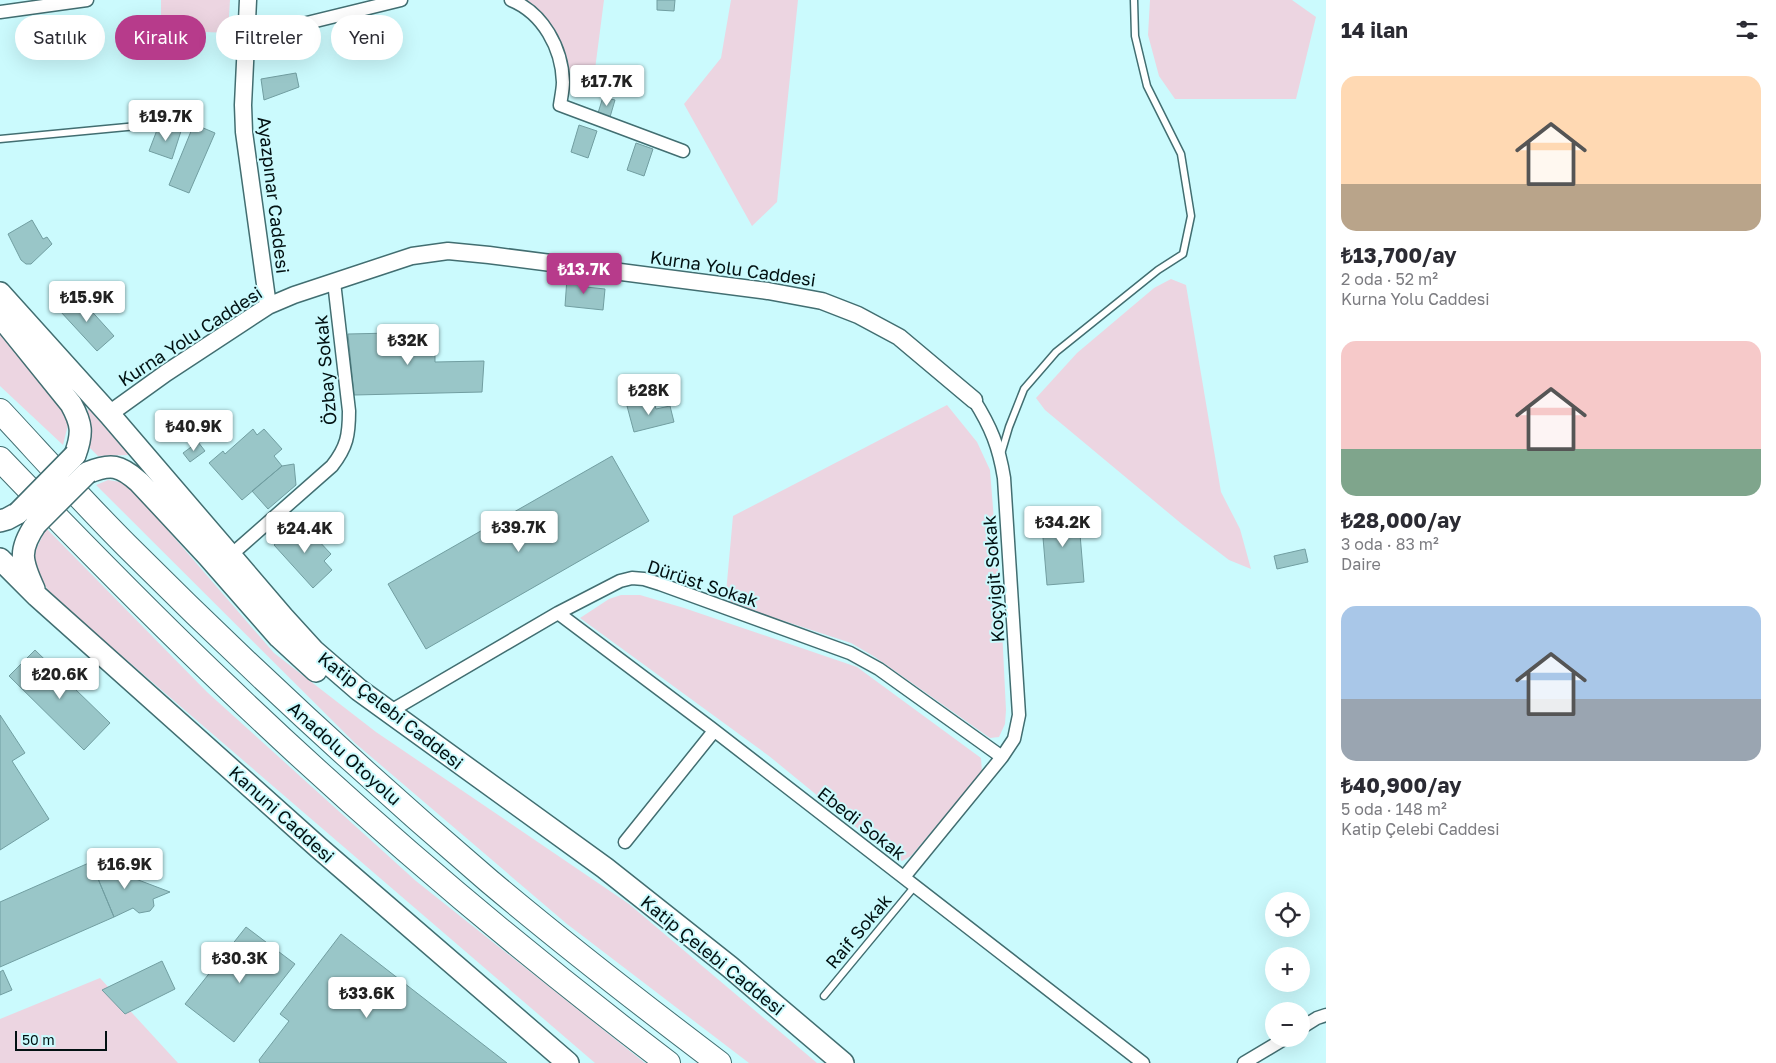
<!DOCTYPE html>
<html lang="tr">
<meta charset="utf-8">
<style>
:root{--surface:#fff;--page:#f7f7f7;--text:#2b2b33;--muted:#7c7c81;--accent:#b73b8b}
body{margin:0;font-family:"Golos Text",sans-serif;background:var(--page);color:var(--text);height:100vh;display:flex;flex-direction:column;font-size:19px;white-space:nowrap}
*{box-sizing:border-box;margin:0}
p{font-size:16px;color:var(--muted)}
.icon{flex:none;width:28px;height:28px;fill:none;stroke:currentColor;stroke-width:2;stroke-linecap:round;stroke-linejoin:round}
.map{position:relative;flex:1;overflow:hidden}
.panel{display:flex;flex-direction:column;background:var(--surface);width:450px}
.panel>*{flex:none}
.guide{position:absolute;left:15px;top:15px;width:475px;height:45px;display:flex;gap:10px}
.tools{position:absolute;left:1265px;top:892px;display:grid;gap:10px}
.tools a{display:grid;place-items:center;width:45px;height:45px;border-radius:50%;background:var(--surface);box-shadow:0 5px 20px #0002;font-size:25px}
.scale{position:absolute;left:15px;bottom:12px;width:92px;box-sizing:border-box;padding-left:5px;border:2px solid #021112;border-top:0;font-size:14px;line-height:18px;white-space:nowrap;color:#021112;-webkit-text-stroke:4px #cbfafd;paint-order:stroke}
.price{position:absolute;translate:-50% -42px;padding:0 11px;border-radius:5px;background:#fff;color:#222;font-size:16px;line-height:32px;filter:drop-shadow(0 1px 2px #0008)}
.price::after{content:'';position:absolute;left:50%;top:30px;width:15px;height:11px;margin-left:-8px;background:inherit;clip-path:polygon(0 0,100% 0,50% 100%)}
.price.active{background:var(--accent);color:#fff}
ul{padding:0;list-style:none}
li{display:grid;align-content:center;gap:10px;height:265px;padding:0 15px}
li span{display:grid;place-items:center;height:155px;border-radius:15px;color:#555}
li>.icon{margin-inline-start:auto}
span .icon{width:90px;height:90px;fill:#fffc;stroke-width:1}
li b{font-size:21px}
h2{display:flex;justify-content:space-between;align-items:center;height:60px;padding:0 15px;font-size:21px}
.pill{padding:0 18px;border-radius:22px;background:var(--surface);box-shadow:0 5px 20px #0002;font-size:18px;line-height:45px}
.pill.active{background:var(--accent);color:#fff}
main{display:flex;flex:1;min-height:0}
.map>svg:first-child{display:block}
.green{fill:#ecd5e1}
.building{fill:#99c6c8;stroke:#719ea1}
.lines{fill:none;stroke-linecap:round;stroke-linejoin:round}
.service-casing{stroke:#426e71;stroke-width:9}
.minor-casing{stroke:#426e71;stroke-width:15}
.tertiary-casing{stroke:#426e71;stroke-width:19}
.primary-casing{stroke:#426e71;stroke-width:24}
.motorway-casing{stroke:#426e71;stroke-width:26}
.service{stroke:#fff;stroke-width:6}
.minor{stroke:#fff;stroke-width:12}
.tertiary{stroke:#fff;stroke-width:16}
.primary{stroke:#fff;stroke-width:21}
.motorway{stroke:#fff;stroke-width:24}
.primary-bridge-casing{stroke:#426e71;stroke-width:24;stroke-linecap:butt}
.primary-bridge{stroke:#fff;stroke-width:21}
.labels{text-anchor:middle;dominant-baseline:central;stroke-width:4;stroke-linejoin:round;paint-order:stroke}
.street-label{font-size:18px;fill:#021112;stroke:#cbfafd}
</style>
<main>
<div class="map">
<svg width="1326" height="1063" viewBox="0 0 1326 1063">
<rect width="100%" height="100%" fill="#cbfafd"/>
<path class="green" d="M 161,0 L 230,0 L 228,33 L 161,30 Z
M 524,0 L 604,0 L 594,77 L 565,69 L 543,16 Z
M 731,0 L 798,0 L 777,202 L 752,226 L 684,104 L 721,58 Z
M 1150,0 L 1292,0 L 1316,17 L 1296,99 L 1175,99 L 1159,76 L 1148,35 Z
M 1171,279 L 1186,285 L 1221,492 L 1240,529 L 1251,569 L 1229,560 L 1183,525 L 1045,410 L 1036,398 L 1077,353 L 1154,288 Z
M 0,333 L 59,404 L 68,425 L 63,445 L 0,386 Z
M 947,405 L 977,442 L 990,470 L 1001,609 L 1006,710 L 1005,724 L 999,737 L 990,738 L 875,657 L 851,643 L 732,604 L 726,593 L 733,516 Z
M 88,408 L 129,455 L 98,456 L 88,446 Z
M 108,480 L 127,483 L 274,653 L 376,732 L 629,904 L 817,1063 L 749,1063 L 567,924 L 355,743 L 96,485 Z
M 46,528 L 207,692 L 416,881 L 645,1063 L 595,1063 L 51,595 L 35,570 L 35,552 Z
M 621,595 L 640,595 L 684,608 L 857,667 L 981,758 L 982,772 L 911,856 L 902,861 L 884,850 L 769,756 L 580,618 L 609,599 Z
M 100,978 L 178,1063 L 0,1063 L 0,1019 Z"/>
<path class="building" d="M 657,0 L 675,0 L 674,11 L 657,10 Z
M 296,73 L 299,87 L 264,100 L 261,79 Z
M 603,97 L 615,100 L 610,117 L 598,113 Z
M 194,124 L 215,133 L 189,193 L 169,185 Z
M 579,125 L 597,131 L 588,158 L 571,152 Z
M 169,128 L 182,128 L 172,159 L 149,151 L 157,130 Z
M 636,143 L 653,149 L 644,176 L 627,170 Z
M 32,220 L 43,239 L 47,237 L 52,244 L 31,264 L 26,264 L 21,260 L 8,234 Z
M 567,278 L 586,280 L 586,287 L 605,289 L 603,310 L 565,306 Z
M 77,295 L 114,336 L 97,351 L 60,311 Z
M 435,332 L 435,362 L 484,361 L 482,392 L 354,395 L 348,334 Z
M 653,399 L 656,409 L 670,406 L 674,422 L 634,432 L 627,406 Z
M 253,429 L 257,435 L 264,429 L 282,449 L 274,456 L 282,466 L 242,500 L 209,463 L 223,451 L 225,454 Z
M 198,442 L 205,451 L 190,462 L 183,453 Z
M 612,456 L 649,521 L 426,649 L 388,584 Z
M 294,464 L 296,485 L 268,509 L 252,491 L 282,466 Z
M 1078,510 L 1084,582 L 1047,585 L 1041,514 Z
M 300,521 L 331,554 L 324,561 L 332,570 L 313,588 L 274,545 Z
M 1305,549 L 1308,562 L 1277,569 L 1274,556 Z
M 35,650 L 110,723 L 84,750 L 9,676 Z
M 0,715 L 25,753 L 12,761 L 49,819 L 0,850 Z
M 105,856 L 112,870 L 170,892 L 153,899 L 154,906 L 150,911 L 139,913 L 133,908 L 114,917 L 91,862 Z
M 91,862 L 114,917 L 0,967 L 0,902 Z
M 246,927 L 295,964 L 234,1042 L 185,1004 Z
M 341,934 L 507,1063 L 260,1063 L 259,1060 L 289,1021 L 280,1014 Z
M 162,961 L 175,989 L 125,1014 L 102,990 Z
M 3,970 L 12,990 L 0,995 L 0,972 Z"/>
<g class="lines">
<defs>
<path id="service" d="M 0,139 L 148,125
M 1001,454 L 1009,427 L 1024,389 L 1056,352 L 1158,270 L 1183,254 L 1191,216 L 1181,154 L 1147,86 L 1135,36 L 1134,0
M 824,996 L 915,886"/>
<path id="minor" d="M 511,0 C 543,13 562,48 563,82 C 563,89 561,98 560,105 L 683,151
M 0,12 L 87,0
M 246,38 L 401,0
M 231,555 L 332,466 C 347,447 349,435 349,411 L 334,282
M 558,613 L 711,728 L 1143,1063
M 389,712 L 558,613 L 620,581 L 632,578 L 644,579 L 660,584 L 850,653 L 879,669 L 1002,757
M 625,842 L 714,731
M 904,877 L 1002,757 L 1014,739 L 1019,715 L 1004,478 C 999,447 991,427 974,400
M 1301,1028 L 1317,1018 L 1326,1015
M 1244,1063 L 1284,1039"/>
<path id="tertiary" d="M 248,0 L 243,105 L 244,132 L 268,306
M 109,414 L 166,373 L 268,306 L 294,295 L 412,256 L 448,251 L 489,255 L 768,291 L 822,301 L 858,315 L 899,337 L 974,400"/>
<path id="primary" d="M 0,293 L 109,414 L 283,617 L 314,651 L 359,690 L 605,868 L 730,967 L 843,1063
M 0,316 L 71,404 C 82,424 83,433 75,455
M 87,473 C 111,463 120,465 139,482 L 208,556 L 279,637 L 316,671
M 0,521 L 7,519 L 18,513
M 0,559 L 37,596 L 319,848 L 568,1063
M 34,589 C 21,561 18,550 36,524"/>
<path id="motorway" d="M 0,411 C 42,456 83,502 127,546 C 243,662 364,774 489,881 C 564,944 641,1004 719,1063
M 0,459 C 74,536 149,613 227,687 C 366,820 514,946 668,1063"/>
</defs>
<use href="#service" class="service-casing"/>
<use href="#minor" class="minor-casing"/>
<use href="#tertiary" class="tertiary-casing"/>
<use href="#primary" class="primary-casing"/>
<use href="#motorway" class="motorway-casing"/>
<use href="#service" class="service"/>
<use href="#minor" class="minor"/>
<use href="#tertiary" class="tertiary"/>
<use href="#primary" class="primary"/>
<use href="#motorway" class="motorway"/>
<defs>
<path id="primary-bridge" d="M 18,513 L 75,455
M 36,524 L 87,473"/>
</defs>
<use href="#primary-bridge" class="primary-bridge-casing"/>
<use href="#primary-bridge" class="primary-bridge"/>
</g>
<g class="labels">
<g class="street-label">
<text transform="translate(274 195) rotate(83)">Ayazpınar Caddesi</text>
<text transform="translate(733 268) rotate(8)">Kurna Yolu Caddesi</text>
<text transform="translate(190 336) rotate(-33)">Kurna Yolu Caddesi</text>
<text transform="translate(325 370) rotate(-95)">Özbay Sokak</text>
<text transform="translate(993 579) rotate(-94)">Koçyiğit Sokak</text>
<text transform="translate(703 583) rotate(18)">Dürüst Sokak</text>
<text transform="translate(391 710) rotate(38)">Katip Çelebi Caddesi</text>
<text transform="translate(345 753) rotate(42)">Anadolu Otoyolu</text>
<text transform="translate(282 814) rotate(42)">Kanuni Caddesi</text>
<text transform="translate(862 823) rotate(38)">Ebedi Sokak</text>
<text transform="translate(858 931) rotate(-50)">Raif Sokak</text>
<text transform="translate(713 955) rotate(39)">Katip Çelebi Caddesi</text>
</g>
</g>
</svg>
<div class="tools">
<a><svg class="icon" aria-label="locate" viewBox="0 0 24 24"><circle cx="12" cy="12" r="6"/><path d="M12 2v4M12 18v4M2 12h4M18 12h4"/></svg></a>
<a>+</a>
<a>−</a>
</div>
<div class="scale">50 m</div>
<b class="price" style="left:607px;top:107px">₺17.7K</b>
<b class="price" style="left:166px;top:142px">₺19.7K</b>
<b class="price active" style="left:584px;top:295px">₺13.7K</b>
<b class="price" style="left:87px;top:323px">₺15.9K</b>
<b class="price" style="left:408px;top:366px">₺32K</b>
<b class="price" style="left:649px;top:416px">₺28K</b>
<b class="price" style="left:194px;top:452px">₺40.9K</b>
<b class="price" style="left:1063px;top:548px">₺34.2K</b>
<b class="price" style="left:519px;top:553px">₺39.7K</b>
<b class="price" style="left:305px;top:554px">₺24.4K</b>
<b class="price" style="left:60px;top:700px">₺20.6K</b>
<b class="price" style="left:125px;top:890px">₺16.9K</b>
<b class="price" style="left:240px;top:984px">₺30.3K</b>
<b class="price" style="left:367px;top:1019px">₺33.6K</b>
<div class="guide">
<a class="pill">Satılık</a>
<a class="pill active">Kiralık</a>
<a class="pill">Filtreler</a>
<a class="pill">Yeni</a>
</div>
</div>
<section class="panel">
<h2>14 ilan<svg class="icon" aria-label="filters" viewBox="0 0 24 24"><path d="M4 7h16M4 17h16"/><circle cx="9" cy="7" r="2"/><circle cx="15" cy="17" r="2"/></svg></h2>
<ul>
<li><span style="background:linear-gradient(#ffd9b3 70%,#b9a48a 0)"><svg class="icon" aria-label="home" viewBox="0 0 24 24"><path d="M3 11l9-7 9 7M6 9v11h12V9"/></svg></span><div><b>₺13,700/ay</b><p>2 oda · 52 m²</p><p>Kurna Yolu Caddesi</p></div></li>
<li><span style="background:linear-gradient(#f6c9c9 70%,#7fa58c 0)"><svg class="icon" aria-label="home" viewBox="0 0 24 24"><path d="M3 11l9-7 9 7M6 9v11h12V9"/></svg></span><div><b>₺28,000/ay</b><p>3 oda · 83 m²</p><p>Daire</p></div></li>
<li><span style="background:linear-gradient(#a9c7e8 60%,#9aa5b1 0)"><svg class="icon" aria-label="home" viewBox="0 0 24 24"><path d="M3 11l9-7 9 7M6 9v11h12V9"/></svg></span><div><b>₺40,900/ay</b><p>5 oda · 148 m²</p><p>Katip Çelebi Caddesi</p></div></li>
</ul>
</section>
</main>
